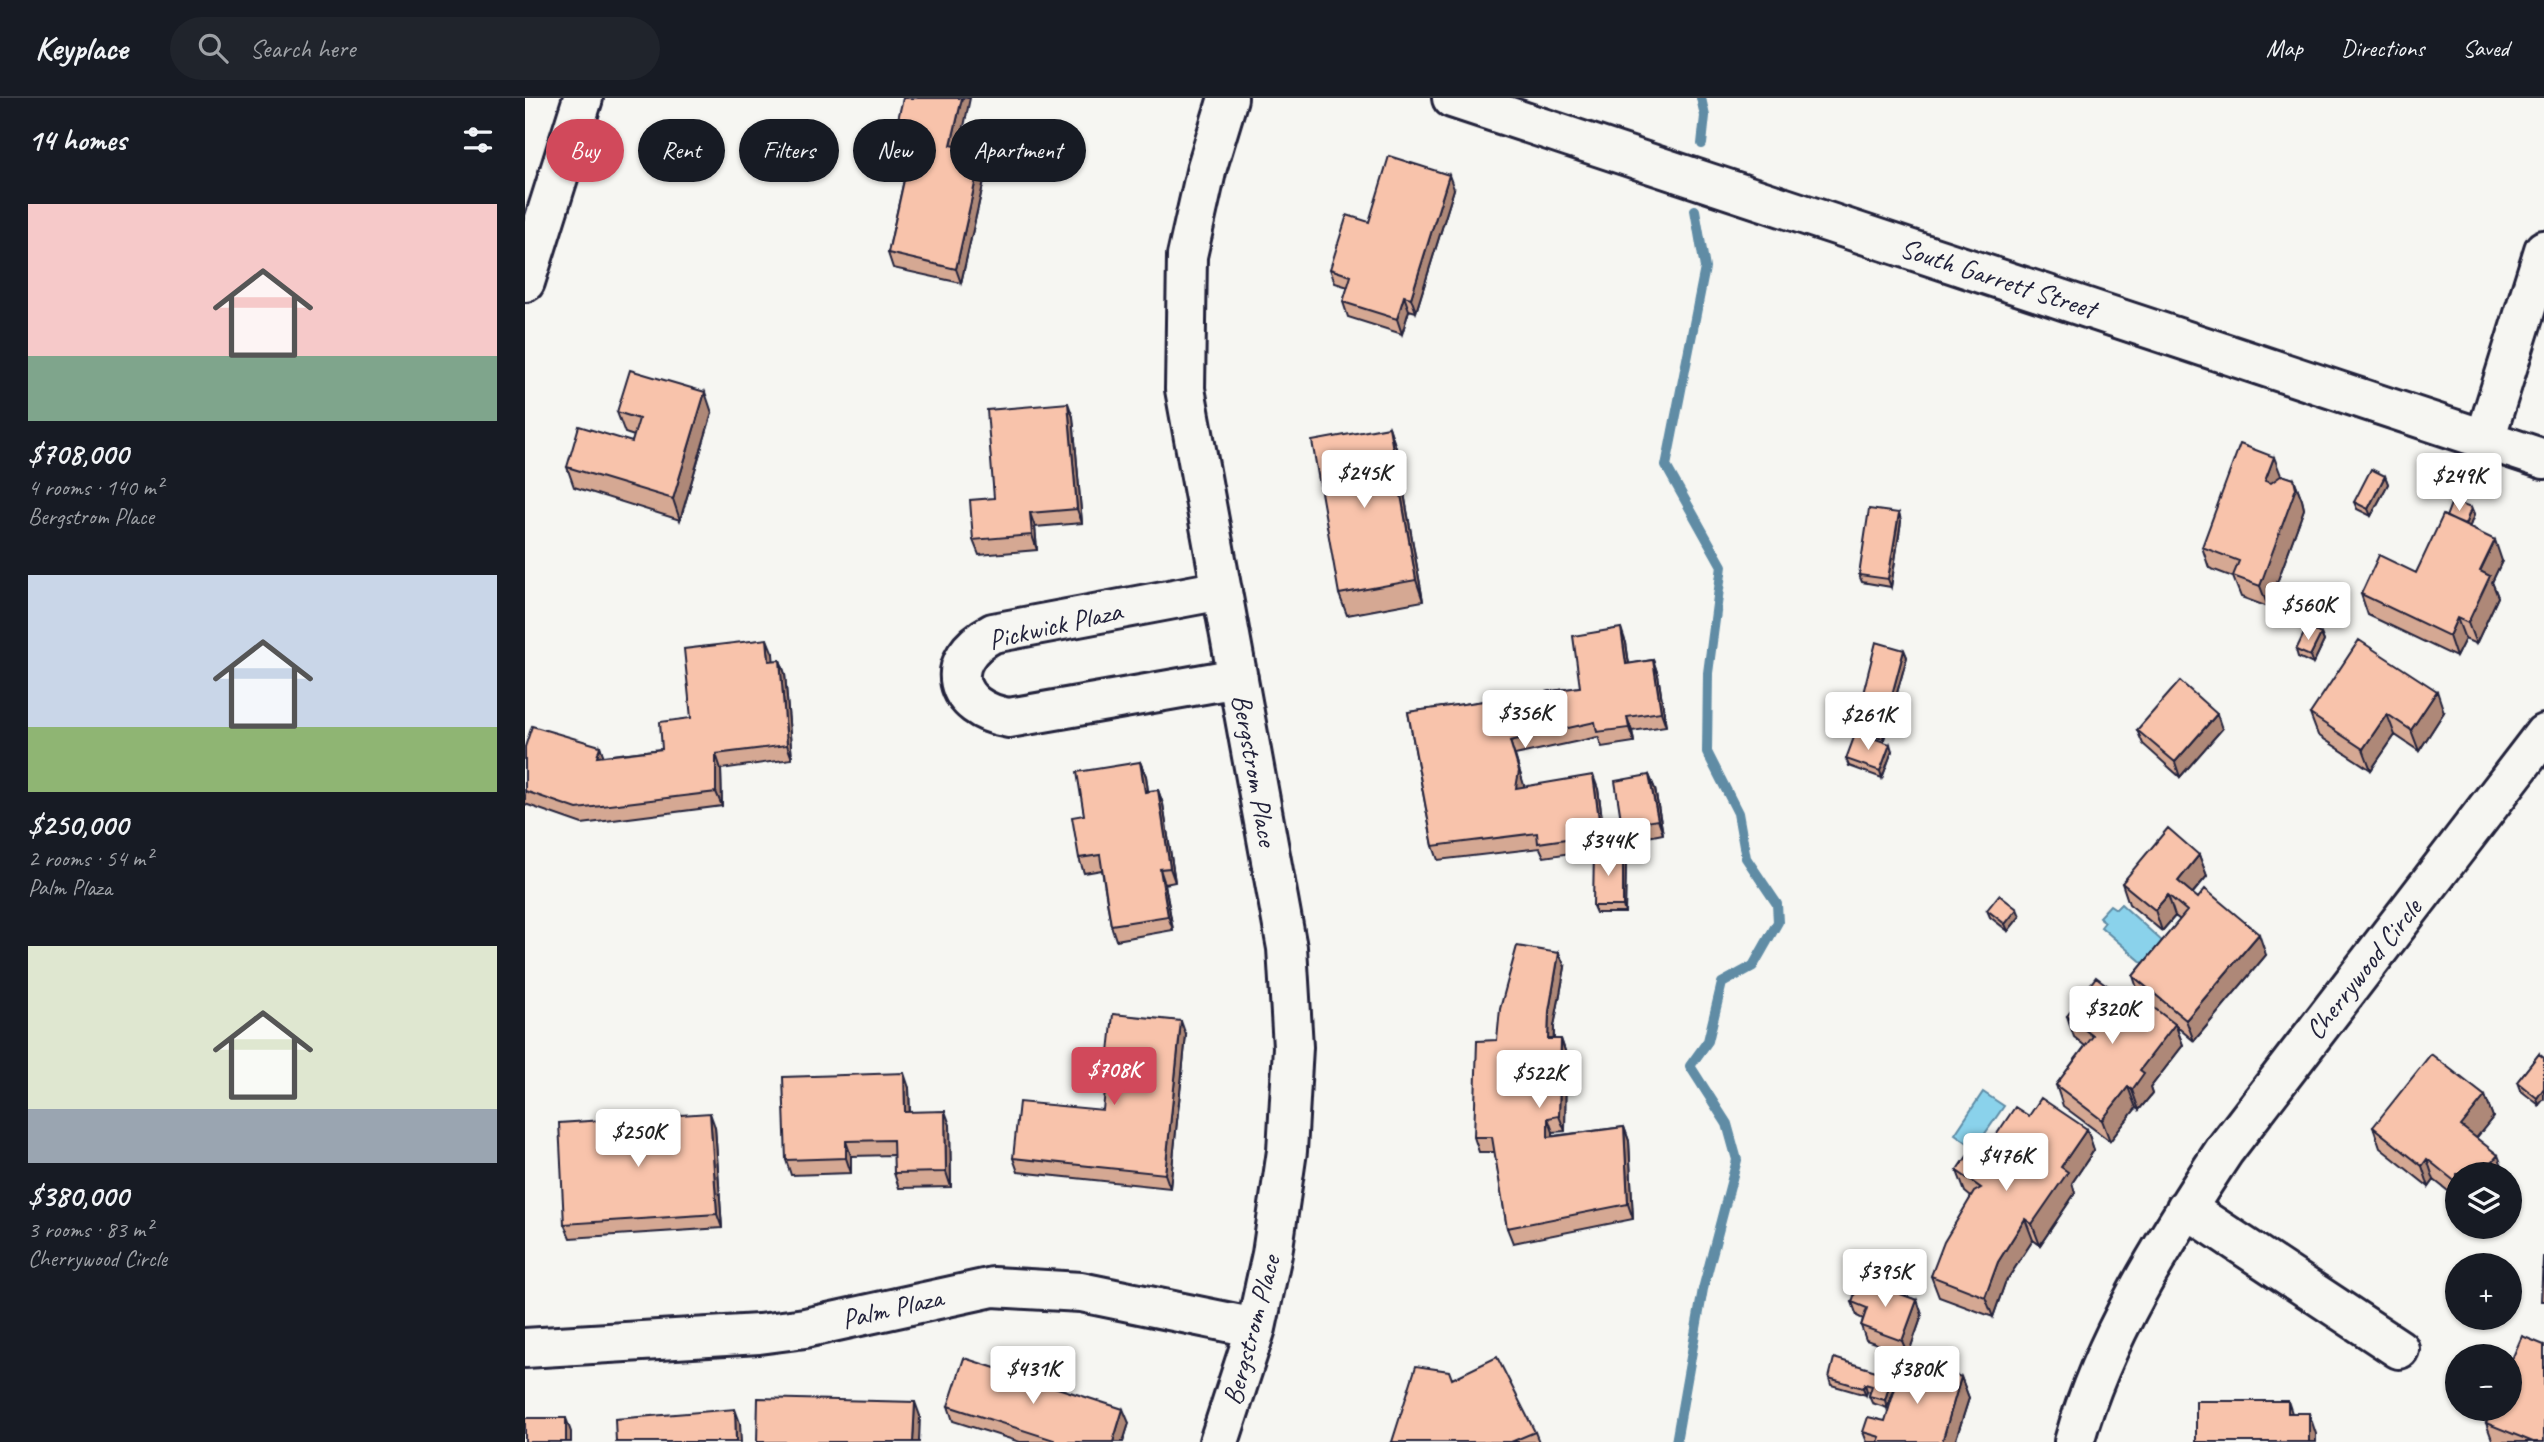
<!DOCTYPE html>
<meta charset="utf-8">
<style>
:root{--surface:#171b24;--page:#20242c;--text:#f1f3f6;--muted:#9ea1a6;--line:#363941;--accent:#d1495b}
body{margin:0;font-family:Caveat,sans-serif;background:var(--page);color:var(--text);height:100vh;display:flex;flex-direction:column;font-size:26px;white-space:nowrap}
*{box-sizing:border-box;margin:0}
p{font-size:23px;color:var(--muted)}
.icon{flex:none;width:38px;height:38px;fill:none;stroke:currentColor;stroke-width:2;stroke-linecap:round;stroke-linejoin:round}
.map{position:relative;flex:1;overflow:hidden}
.sheet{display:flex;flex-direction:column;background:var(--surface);width:525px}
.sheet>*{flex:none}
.banner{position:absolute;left:21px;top:21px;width:665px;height:63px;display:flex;gap:14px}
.buttons{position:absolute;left:1920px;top:1064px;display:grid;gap:14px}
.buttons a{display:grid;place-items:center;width:77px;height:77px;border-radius:50%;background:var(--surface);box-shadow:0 2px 5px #0004;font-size:35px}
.price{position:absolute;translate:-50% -60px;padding:0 16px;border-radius:7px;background:#fff;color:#222;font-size:23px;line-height:46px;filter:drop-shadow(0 2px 4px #0008)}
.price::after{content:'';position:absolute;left:50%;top:42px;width:21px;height:16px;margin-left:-10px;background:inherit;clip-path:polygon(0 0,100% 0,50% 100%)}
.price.active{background:var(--accent);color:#fff}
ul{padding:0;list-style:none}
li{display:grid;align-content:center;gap:14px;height:371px;padding:0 28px}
li span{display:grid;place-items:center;height:217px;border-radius:0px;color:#555}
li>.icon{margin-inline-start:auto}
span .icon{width:126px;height:126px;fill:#fffc;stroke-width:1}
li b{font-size:30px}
h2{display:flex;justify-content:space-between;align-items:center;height:84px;padding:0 28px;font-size:30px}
.tag{padding:0 24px;border-radius:32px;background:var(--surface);box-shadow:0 2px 5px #0004;font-size:24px;line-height:63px}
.tag.active{background:var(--accent);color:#fff}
header{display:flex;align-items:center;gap:42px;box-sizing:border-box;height:98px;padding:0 35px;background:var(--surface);border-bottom:2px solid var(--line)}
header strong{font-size:33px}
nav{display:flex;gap:38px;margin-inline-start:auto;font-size:24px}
.search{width:490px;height:63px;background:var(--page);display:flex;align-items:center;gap:18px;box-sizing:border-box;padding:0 24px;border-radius:38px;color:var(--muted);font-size:26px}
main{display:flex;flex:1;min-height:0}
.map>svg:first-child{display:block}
.water{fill:#8ad2eb;stroke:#608ca5;stroke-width:2}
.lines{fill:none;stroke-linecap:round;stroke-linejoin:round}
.stream{stroke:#608ca5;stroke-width:10}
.minor-casing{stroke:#22223b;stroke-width:44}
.minor{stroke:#f6f6f2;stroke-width:38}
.wall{fill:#d5a893;stroke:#22223b;stroke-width:2}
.shaded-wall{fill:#ae8878;stroke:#22223b;stroke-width:2}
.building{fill:#f8c3ab;stroke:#22223b;stroke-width:2}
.labels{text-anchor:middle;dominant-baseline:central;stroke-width:6;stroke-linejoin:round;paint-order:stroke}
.street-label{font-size:28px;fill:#22223b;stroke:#f6f6f2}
</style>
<header>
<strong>Keyplace</strong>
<div class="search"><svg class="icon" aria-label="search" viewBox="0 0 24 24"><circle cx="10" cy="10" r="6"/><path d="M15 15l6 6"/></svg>Search here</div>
<nav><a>Map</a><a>Directions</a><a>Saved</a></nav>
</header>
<main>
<section class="sheet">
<h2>14 homes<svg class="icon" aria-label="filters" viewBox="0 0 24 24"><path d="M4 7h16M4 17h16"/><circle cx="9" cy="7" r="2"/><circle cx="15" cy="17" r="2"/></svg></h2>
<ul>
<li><span style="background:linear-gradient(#f6c9c9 70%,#7fa58c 0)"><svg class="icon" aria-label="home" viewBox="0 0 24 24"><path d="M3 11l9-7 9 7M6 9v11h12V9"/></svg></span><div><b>$708,000</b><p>4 rooms · 140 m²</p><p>Bergstrom Place</p></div></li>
<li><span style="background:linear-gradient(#c9d6e8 70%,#8fb573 0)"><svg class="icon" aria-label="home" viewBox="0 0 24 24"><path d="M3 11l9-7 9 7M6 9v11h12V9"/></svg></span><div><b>$250,000</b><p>2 rooms · 54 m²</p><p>Palm Plaza</p></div></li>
<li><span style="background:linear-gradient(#dfe7d0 75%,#9aa5b1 0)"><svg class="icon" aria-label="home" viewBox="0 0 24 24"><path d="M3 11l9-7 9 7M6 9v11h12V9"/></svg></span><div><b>$380,000</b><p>3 rooms · 83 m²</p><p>Cherrywood Circle</p></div></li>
</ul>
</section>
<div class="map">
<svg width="2019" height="1344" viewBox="0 0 2019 1344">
<rect width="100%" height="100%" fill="#f6f6f2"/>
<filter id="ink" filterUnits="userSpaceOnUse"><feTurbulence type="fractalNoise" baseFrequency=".0143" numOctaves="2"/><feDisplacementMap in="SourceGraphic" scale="14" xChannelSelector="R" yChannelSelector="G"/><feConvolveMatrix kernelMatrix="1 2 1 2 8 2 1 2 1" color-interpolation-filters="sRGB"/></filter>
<g filter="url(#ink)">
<path class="water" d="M 1596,806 L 1638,844 L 1619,866 L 1576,829 L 1580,824 L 1574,819 L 1585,807 L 1591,811 Z
M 1458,994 L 1479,1008 L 1450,1050 L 1430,1036 Z"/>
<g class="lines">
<path class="stream" d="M 1176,0 L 1180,18 L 1177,46
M 1151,1344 L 1178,1191 L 1212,1062 L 1202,1026 L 1165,968 L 1183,943 L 1197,885 L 1228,868 L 1253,824 L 1252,806 L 1221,760 L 1213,715 L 1182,654 L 1183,575 L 1197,468 L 1141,368 L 1180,170 L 1170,112"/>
<defs>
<path id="minor" d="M 927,0 L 2019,361
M 0,184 L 58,0
M 1960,341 L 2019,152
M 697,492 L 468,535 C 416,562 428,611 484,620 L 713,580
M 1661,1110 L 1874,1251
M 0,1250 L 234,1236 L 280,1230 L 468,1189 L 556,1194 L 731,1230
M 694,1344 L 731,1230 L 747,1156 L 762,1053 L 768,949 L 762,850 L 660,291 L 662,158 L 682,69 L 703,0
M 1549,1344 C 1578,1240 1640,1142 1699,1053 L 2019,636"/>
</defs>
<use href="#minor" class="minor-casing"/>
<use href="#minor" class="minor"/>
</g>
<path class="wall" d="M 434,49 L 457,54 L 462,69 L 436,185 L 368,170 L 363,155 L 382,68 L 371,65 L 366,51 Z
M 929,91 L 891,214 L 884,212 L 877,236 L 823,219 L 818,204 L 823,189 L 810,185 L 805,171 L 844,124 Z
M 92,314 L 187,315 L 155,422 L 49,389 L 42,369 L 107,344 L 109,338 L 100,335 Z
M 548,319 L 557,425 L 510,429 L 512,452 L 454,457 L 448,442 L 469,400 Z
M 864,329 L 871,350 L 898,503 L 822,517 L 814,496 Z
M 1756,377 L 1769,381 L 1777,402 L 1779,411 L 1743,509 L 1716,499 L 1708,479 L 1684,470 L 1677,449 Z
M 1860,378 L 1863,386 L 1846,418 L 1832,411 L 1829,404 Z
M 1946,410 L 1949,417 L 1944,430 L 1977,463 L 1967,484 L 1973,499 L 1951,546 L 1940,541 L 1931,559 L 1843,517 L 1836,496 L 1891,475 L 1921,419 Z
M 1374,415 L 1376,423 L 1366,489 L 1337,484 L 1334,477 Z
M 1796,536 L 1799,543 L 1788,566 L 1773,559 L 1771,552 Z
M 1101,545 L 1104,566 L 1128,562 L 1133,577 L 1141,628 L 1107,633 L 1109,644 L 1077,649 L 1073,639 L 990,657 L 999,689 L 1073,691 L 1081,750 L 1019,759 L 1015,750 L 913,762 L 908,748 L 883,614 L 1055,589 Z
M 1379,552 L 1382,559 L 1359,641 L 1332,634 L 1330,627 Z
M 248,556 L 248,563 L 255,562 L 260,576 L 267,661 L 196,671 L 197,708 L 57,726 L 0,706 L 0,649 L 75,648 L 78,658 L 137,651 Z
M 1919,614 L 1894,653 L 1870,637 L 1846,672 L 1793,637 L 1785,616 Z
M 1697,631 L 1655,679 L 1618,646 L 1612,632 Z
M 1367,653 L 1357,680 L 1324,668 L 1321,661 Z
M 615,664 L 621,678 L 623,693 L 633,692 L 638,706 L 650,784 L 640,786 L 648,832 L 591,842 L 586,827 L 577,772 L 559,775 L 554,760 L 559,717 Z
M 1124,677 L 1130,691 L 1138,736 L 1102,743 L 1097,728 Z
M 1098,753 L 1101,760 L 1100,815 L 1071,815 L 1068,808 Z
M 1674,757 L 1682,778 L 1667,796 L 1741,857 L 1669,943 L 1651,928 L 1658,947 L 1625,990 L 1627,996 L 1614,1012 L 1611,1010 L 1585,1043 L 1538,1008 L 1531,987 L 1560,948 L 1549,939 L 1542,918 L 1598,899 L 1630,911 L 1615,899 L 1608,878 L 1655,822 L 1650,818 L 1637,833 L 1604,806 L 1597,785 Z
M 1462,812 L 1495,818 L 1483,833 L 1465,819 Z
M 1040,869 L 1029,928 L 1029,941 L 1036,941 L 1041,956 L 1040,1033 L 1028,1034 L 1028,1038 L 1099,1029 L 1104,1043 L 1108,1121 L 988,1145 L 982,1130 L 970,1054 L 954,1054 L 949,1039 L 972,942 Z
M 661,937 L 645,1090 L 493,1074 L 488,1060 L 578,1012 Z
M 2014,956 L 2014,1007 L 1995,992 L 1992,984 Z
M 384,990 L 385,1014 L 425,1027 L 426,1089 L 374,1090 L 369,1075 L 369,1057 L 326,1058 L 326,1075 L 266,1077 L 261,1062 Z
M 1960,998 L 1968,1019 L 1951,1040 L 1932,1076 L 1932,1100 L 1909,1082 L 1904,1089 L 1855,1050 L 1848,1029 Z
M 1504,1018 L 1562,1031 L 1569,1052 L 1547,1085 L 1550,1095 L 1515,1147 L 1508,1142 L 1480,1185 L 1468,1219 L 1414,1199 L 1406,1178 L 1446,1099 L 1440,1094 L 1432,1073 L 1457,1058 Z
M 190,1029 L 197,1130 L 45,1140 L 39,1126 Z
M 1372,1186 L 1376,1197 L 1392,1202 L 1397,1217 L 1383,1257 L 1341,1242 L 1336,1228 L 1338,1221 L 1332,1218 L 1327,1204 L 1353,1190 Z
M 1436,1279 L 1444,1300 L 1430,1344 L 1342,1344 L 1338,1334 L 1360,1323 Z
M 1304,1280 L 1370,1285 L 1362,1310 L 1347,1305 L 1344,1298 L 1345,1294 L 1342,1293 L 1341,1297 L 1306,1287 Z
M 927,1281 L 1010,1334 L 1014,1344 L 867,1344 Z
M 423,1308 L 604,1325 L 598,1344 L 495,1344 L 428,1323 Z
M 1961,1325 L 2019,1344 L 1968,1344 Z"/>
<path class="shaded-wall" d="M 437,0 L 445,0 L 432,62 L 426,47 Z
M 457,54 L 462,69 L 436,185 L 431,171 Z
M 924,77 L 929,91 L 891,214 L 886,200 Z
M 879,198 L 884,212 L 877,236 L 872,221 Z
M 180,294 L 187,315 L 155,422 L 148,401 Z
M 543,305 L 548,319 L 557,425 L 552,411 Z
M 864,329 L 871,350 L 898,503 L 891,482 Z
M 1749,359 L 1757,380 L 1748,404 L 1740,383 Z
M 1860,378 L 1863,386 L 1846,418 L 1843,411 Z
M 1769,381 L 1777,402 L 1779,411 L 1743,509 L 1735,488 Z
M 1946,410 L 1949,417 L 1941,438 L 1939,431 Z
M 505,415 L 510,429 L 512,452 L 507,437 Z
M 1374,415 L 1376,423 L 1366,489 L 1363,481 Z
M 1970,442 L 1977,463 L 1967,484 L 1973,499 L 1951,546 L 1943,525 L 1955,473 Z
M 1932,520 L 1940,541 L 1931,559 L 1924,538 Z
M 1096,530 L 1101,545 L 1106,581 L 1101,566 Z
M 1796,536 L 1799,543 L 1788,566 L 1785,558 Z
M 242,541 L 248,556 L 250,577 L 244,563 Z
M 1379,552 L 1382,559 L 1359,641 L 1357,634 Z
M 255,562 L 260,576 L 267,661 L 262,647 Z
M 1128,562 L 1133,577 L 1141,628 L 1136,614 Z
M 1912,593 L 1919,614 L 1894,653 L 1886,632 Z
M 1692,616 L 1697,631 L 1655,679 L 1650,664 Z
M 1862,616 L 1870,637 L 1846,672 L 1838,651 Z
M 1102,619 L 1107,633 L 1109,644 L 1104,630 Z
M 985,643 L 999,687 L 997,704 L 991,690 Z
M 1365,646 L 1367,653 L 1357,680 L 1355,673 Z
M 75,648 L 80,662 L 72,659 Z
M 191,656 L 196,671 L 197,708 L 191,694 Z
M 615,664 L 621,678 L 625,708 L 620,694 Z
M 1068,677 L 1073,691 L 1081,750 L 1076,736 Z
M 1124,677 L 1130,691 L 1138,736 L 1133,722 Z
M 633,692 L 638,706 L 650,784 L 645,770 Z
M 1098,753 L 1101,760 L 1100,815 L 1098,808 Z
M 1674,757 L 1682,778 L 1660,804 L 1653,783 Z
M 635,771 L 640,786 L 648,832 L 643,818 Z
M 1643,797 L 1650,818 L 1637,833 L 1630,812 Z
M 1492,811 L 1495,818 L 1483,833 L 1480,826 Z
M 1734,836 L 1741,857 L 1669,943 L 1661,922 Z
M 1034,855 L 1040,869 L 1029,928 L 1028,956 L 1023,941 L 1024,913 Z
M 656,923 L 661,937 L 645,1090 L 640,1076 Z
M 1650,926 L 1658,947 L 1625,990 L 1627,996 L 1614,1012 L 1607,992 L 1615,972 Z
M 1036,941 L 1041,956 L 1040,1033 L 1034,1018 Z
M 379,975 L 384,990 L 385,1028 L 380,1014 Z
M 1603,989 L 1611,1010 L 1585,1043 L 1577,1022 Z
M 2019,990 L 2019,1001 L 2014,1007 L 2012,1000 Z
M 1960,998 L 1968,1019 L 1944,1049 L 1936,1028 Z
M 420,1013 L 425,1027 L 426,1089 L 421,1074 Z
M 185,1015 L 190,1029 L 197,1130 L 192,1116 Z
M 1023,1020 L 1028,1034 L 1028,1053 L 1023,1039 Z
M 1099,1029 L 1104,1043 L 1108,1121 L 1103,1106 Z
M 1562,1031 L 1569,1052 L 1547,1085 L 1550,1095 L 1515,1147 L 1507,1126 L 1536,1069 Z
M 321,1043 L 326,1058 L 326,1075 L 321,1060 Z
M 1973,1057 L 1980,1076 L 1957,1076 Z
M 1902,1061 L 1909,1082 L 1904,1089 L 1897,1068 Z
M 1500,1121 L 1508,1142 L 1480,1185 L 1468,1219 L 1460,1199 L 1473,1164 Z
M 1372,1186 L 1378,1201 L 1370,1194 Z
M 1392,1202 L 1397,1217 L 1383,1257 L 1377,1243 Z
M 1367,1278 L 1370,1285 L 1362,1310 L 1360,1302 Z
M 1436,1279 L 1444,1300 L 1430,1344 L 1417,1344 Z
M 1340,1286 L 1342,1293 L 1341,1297 L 1338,1290 Z
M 1763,1303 L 1770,1324 L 1763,1315 Z
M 390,1304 L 395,1318 L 394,1344 L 388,1344 Z
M 210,1311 L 215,1325 L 216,1344 L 211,1344 Z
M 598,1311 L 604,1325 L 598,1344 L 588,1344 Z
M 1784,1315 L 1791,1336 L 1791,1344 L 1784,1344 Z
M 41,1320 L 46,1334 L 46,1344 L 41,1344 Z"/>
<path class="building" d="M 378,0 L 437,0 L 426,47 L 457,54 L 431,171 L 363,155 L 385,55 L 366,51 Z
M 864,58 L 924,77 L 886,200 L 879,198 L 872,221 L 818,204 L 826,178 L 805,171 L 822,117 L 844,124 Z
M 105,272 L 180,294 L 148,401 L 42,369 L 54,328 L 107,344 L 114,321 L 92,314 Z
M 543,305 L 552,411 L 505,415 L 507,437 L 448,442 L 445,402 L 469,400 L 462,312 Z
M 864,329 L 891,482 L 814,496 L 787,343 Z
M 1715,346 L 1749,359 L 1740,383 L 1746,385 L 1757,377 L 1769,381 L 1771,390 L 1735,488 L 1708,478 L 1714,463 L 1677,449 Z
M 1846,371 L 1860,378 L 1843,411 L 1829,404 Z
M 1927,403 L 1946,410 L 1940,427 L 1921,419 Z
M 1344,411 L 1374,415 L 1363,481 L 1334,477 Z
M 1918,417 L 1970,442 L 1955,473 L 1965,478 L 1943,525 L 1932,520 L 1924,538 L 1836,496 L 1854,457 L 1891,475 Z
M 1782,529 L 1796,536 L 1785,558 L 1771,552 Z
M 1096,530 L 1101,566 L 1128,562 L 1136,614 L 1102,619 L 1104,630 L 1072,634 L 1070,624 L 985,643 L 994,673 L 991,690 L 1068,677 L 1076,736 L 1013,745 L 1012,735 L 908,748 L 883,614 L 1055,589 L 1048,538 Z
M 242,541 L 244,563 L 255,562 L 262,647 L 191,656 L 191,694 L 52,711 L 0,693 L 0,649 L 7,628 L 75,648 L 72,659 L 137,651 L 135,624 L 166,620 L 159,551 Z
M 1834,542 L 1912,593 L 1886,632 L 1862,616 L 1838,651 L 1785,616 Z
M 1351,544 L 1379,552 L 1357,634 L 1330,627 Z
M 1655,583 L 1692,616 L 1650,664 L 1612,632 Z
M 1331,634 L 1365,646 L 1355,673 L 1321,661 Z
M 615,664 L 620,694 L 633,692 L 645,770 L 635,771 L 643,818 L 586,827 L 575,757 L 554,760 L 547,719 L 559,717 L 552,674 Z
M 1124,677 L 1133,722 L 1097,728 L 1090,683 Z
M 1643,730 L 1674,757 L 1653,783 L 1673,800 L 1680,791 L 1734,836 L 1661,922 L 1608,878 L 1662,813 L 1643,797 L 1630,812 L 1597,785 Z
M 1069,752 L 1098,753 L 1098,808 L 1068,808 Z
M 1474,797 L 1492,811 L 1480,826 L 1462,812 Z
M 992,848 L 1034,855 L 1024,913 L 1023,941 L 1036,941 L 1034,1018 L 1023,1020 L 1023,1039 L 1099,1029 L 1103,1106 L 982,1130 L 967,1039 L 949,1039 L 952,943 L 972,942 L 975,911 Z
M 1571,879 L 1598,899 L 1604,891 L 1650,926 L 1615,972 L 1619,975 L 1607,992 L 1603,989 L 1577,1022 L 1531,987 L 1568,938 L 1542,918 Z
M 588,916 L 656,923 L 640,1076 L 488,1060 L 494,1004 L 578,1012 Z
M 1906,956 L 1960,998 L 1936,1028 L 1973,1057 L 1957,1076 L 1932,1076 L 1932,1085 L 1902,1061 L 1897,1068 L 1848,1029 Z
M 2014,956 L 2019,960 L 2019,990 L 2012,1000 L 1992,984 Z
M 379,975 L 380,1014 L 420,1013 L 421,1074 L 369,1075 L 368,1042 L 321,1043 L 321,1060 L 261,1062 L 258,979 Z
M 1516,1000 L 1562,1031 L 1536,1069 L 1543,1074 L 1507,1126 L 1500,1121 L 1473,1164 L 1460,1199 L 1406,1178 L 1419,1144 L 1449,1094 L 1456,1090 L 1432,1073 L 1447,1051 L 1457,1058 L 1490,1009 L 1504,1018 Z
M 185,1015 L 192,1116 L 39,1126 L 34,1025 Z
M 2018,1159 L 2019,1159 L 2019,1203 L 2016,1203 Z
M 1357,1181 L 1372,1186 L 1370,1194 L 1392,1202 L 1377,1243 L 1336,1228 L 1342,1210 L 1327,1204 L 1334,1183 L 1353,1190 Z
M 1997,1238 L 2019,1247 L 2019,1344 L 2008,1344 L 1961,1325 L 1967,1311 L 1984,1311 L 1984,1268 Z
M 972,1259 L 1010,1334 L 986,1344 L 867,1344 L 891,1268 L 924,1273 L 927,1281 Z
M 439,1260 L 598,1311 L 588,1344 L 528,1344 L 529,1342 L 423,1308 Z
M 1309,1260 L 1367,1278 L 1360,1302 L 1344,1298 L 1347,1288 L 1340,1286 L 1338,1290 L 1304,1280 Z
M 1379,1261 L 1436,1279 L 1417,1344 L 1353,1344 L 1355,1339 L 1338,1334 L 1343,1319 L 1360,1323 Z
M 233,1300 L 390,1304 L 388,1344 L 232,1344 Z
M 1671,1303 L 1763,1303 L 1763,1315 L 1784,1315 L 1784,1344 L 1671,1344 Z
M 210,1311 L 211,1344 L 91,1344 L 90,1321 Z
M 0,1320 L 41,1320 L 41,1344 L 0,1344 Z"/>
</g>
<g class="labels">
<g class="street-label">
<text transform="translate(1473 180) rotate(18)">South Garrett Street</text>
<text transform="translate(530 527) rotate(-13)">Pickwick Plaza</text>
<text transform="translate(730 672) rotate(80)">Bergstrom Place</text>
<text transform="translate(1838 871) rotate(-52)">Cherrywood Circle</text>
<text transform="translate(367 1210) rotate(-13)">Palm Plaza</text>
<text transform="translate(726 1232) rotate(-75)">Bergstrom Place</text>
</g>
</g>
</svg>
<div class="buttons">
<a><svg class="icon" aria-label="layers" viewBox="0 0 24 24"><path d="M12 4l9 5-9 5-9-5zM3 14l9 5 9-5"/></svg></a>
<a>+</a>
<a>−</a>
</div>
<b class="price" style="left:839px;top:412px">$245K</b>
<b class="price" style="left:1934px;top:415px">$249K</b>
<b class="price" style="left:1783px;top:544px">$560K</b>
<b class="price" style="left:1000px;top:652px">$356K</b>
<b class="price" style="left:1343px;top:654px">$261K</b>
<b class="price" style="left:1083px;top:780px">$344K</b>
<b class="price" style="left:1587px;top:948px">$320K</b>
<b class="price active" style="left:589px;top:1009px">$708K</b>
<b class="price" style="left:1014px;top:1012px">$522K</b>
<b class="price" style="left:113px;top:1071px">$250K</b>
<b class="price" style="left:1481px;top:1095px">$476K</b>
<b class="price" style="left:1360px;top:1211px">$395K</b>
<b class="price" style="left:508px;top:1308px">$431K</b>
<b class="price" style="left:1392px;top:1308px">$380K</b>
<div class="banner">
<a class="tag active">Buy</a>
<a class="tag">Rent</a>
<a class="tag">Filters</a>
<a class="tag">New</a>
<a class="tag">Apartment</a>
</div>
</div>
</main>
